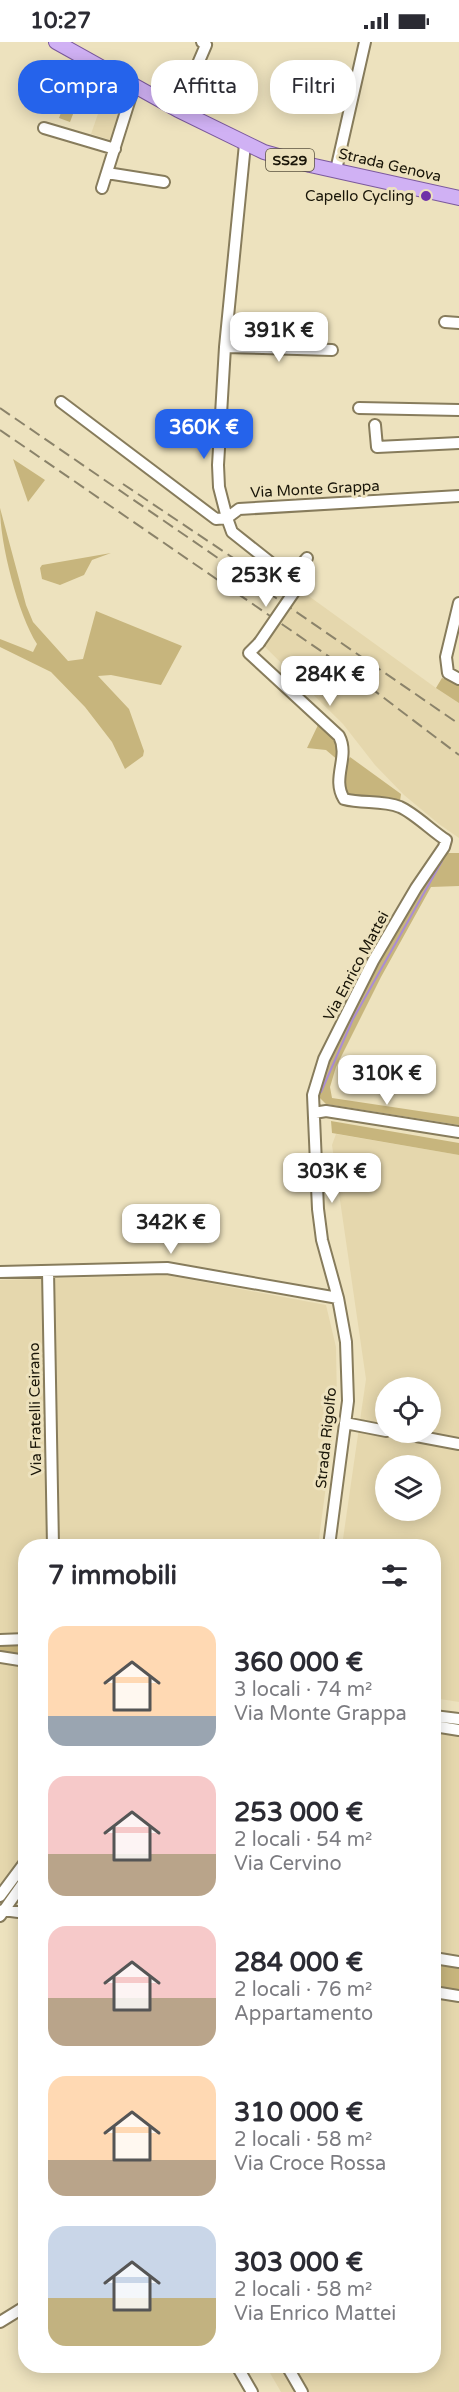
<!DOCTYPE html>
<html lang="it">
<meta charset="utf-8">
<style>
:root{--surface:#fff;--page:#f2f2f3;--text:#2b2b33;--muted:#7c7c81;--accent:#2563eb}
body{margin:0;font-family:"Varela Round",sans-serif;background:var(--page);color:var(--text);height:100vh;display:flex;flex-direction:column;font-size:22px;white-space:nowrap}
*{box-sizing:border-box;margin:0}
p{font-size:20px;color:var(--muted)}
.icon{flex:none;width:33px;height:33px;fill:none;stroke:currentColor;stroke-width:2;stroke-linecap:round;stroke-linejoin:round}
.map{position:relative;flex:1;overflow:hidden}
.panel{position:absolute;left:18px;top:1497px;width:423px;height:834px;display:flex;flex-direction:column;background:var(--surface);border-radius:24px;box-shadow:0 3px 15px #0003}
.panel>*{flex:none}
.top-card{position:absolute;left:18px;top:18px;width:423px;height:54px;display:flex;gap:12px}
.tools{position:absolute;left:375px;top:1335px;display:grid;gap:12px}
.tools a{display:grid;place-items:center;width:66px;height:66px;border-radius:50%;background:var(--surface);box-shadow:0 3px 15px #0003;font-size:30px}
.price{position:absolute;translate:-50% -51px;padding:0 14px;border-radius:12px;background:#fff;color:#222;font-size:20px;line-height:39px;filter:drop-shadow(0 2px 3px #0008)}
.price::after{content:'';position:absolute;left:50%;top:36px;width:18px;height:14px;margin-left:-9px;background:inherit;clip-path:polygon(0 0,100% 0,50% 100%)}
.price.selected{background:var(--accent);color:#fff}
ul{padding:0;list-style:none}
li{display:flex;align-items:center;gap:18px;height:150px;padding:0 30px}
li span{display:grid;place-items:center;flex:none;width:168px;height:120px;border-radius:18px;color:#555}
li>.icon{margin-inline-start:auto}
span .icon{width:72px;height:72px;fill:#fffc;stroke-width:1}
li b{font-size:26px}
h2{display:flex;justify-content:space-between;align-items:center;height:72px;padding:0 30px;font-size:26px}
.pill{padding:0 21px;border-radius:24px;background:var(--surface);box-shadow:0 3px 15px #0003;font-size:21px;line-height:54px}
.pill.selected{background:var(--accent);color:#fff}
.status{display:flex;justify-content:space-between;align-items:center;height:42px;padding:0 30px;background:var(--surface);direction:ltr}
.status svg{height:16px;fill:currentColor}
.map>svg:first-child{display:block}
.built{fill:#e5d7ad;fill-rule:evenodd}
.green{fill:#c7b57d}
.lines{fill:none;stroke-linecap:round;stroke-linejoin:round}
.stream{stroke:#ab8cd4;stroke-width:2}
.minor-casing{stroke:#877c5c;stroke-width:14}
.major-casing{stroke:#7b599d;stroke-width:16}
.minor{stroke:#fff;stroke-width:10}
.major{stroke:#d0b1f4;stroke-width:14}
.rail{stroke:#8b836a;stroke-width:2;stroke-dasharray:12 6;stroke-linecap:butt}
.minor-bridge-casing{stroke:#877c5c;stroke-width:14;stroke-linecap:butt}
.minor-bridge{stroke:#fff;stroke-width:10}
.poi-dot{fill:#6f32a8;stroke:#ede2be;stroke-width:2}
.labels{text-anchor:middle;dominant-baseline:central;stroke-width:6;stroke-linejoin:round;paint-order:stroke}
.shield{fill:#ede2be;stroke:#59523f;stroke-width:1.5}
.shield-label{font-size:14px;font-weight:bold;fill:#191508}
.street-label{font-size:15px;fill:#191508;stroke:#ede2be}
.poi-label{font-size:15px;fill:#191508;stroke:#ede2be;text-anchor:end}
</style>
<div class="status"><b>10:27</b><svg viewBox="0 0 49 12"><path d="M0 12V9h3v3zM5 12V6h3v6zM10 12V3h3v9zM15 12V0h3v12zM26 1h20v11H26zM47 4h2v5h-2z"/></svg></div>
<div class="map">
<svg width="459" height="2350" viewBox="0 0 459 2350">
<rect width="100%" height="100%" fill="#ede2be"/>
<path class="built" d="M 108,43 L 126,55 L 111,98 L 91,92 Z
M 299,547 L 436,646 L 442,636 L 459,642 L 459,796 L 439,782 L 404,753 L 375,723 L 343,682 L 260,600 Z
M 336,1092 L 459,1113 L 459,1660 L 434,1656 L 434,1504 L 342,1504 L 366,1337 L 332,1103 ZM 386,1346 L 430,1346 L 430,1390 L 386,1390 ZM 386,1424 L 430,1424 L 430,1468 L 386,1468 Z
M 166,1233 L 326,1263 L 336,1305 L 337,1361 L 318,1504 L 26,1504 L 25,1865 L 0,1842 L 0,1238 Z
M 434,1689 L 459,1693 L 459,2350 L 281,2350 L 266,2324 L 434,2324 Z"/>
<path class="green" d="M 67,55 L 78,59 L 70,80 L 59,76 Z
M 13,417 L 45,438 L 28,460 Z
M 0,466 L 26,563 L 33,580 L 68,619 L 83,617 L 96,569 L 182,604 L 161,643 L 111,633 L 98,634 L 129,667 L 144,709 L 143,714 L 125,727 L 112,700 L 85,665 L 51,630 L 0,605 L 0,597 L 33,610 L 37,602 C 18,572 0,502 0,466 Z
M 111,511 L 92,518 L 84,533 L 60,543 L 42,537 L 40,526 L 42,523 Z
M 442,636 L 459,642 L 459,661 L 436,646 Z
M 318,683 L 336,695 L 339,719 L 326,708 L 307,706 Z
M 350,715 L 401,752 L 400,759 L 364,759 L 347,753 C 344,740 343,727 350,715 Z
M 447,811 L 459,811 L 459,844 L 431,845 L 381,935 L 336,1025 L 330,1045 L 332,1056 L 459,1075 L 459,1083 L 326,1062 L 316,1052 C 326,1018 341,992 358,960 C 385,908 413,858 447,811 Z
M 331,1079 L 459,1101 L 459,1113 L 332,1091 Z
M 0,1603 L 25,1603 L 25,1613 L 0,1610 Z
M 434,1920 L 459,1923 L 459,1949 L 434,1946 Z"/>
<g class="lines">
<path class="stream" d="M 321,1050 L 353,977 L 442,819"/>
<defs>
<path id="minor" d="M 178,68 L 206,3 L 202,0
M 44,86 L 115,107
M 245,102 L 225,305 L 218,423 L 219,445 L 227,476 L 239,467 L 459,454
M 336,128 L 365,0
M 107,131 L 164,140
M 102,146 L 134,44
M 445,280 L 459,281
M 225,305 L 332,308
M 61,360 L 216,477 L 227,476 L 232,490 L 290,536 L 294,540 L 296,547
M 359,366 L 459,368
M 375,383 L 377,405 L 459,401
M 290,536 L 307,516
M 459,561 L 446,615 L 448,631 L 459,637
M 259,601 L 249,611 L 339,694 C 350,715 331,736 344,757 C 362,762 382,758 400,765 C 414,771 432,789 446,798 L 444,805 L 416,846 L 373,919 L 324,1017 L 313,1053 L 318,1167 L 322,1198 L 338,1256 L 346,1300 L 348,1359 L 329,1504
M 314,1071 L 326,1069 L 459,1090
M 48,1229 L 53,1504
M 0,1230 L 167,1226 L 338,1256
M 345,1381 L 386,1389
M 395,1390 L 459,1402
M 0,1598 L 26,1597
M 0,1615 L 26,1619
M 434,1674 L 459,1677
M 434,1684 L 459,1688
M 0,1854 L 26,1819
M 3,1868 L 26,1871
M 0,1874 L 26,1837
M 434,1916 L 459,1920
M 434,1950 L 459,1954
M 0,2280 L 26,2264
M 237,2324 L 252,2350
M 287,2324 L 302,2350"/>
<path id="major" d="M 56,0 L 178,68 L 264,110 L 310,123 L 459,156"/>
</defs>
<use href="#minor" class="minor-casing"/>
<use href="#major" class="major-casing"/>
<use href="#minor" class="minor"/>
<use href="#major" class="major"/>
<path class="rail" d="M 0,366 L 459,682
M 0,388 L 334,618 L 459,713
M 123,442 L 275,544"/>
<defs>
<path id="minor-bridge" d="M 259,601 L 296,547"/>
</defs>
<use href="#minor-bridge" class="minor-bridge-casing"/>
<use href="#minor-bridge" class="minor-bridge"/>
</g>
<circle class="poi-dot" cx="426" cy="154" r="6"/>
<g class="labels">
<rect class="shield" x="266" y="107" width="48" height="22" rx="4.5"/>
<g class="shield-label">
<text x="290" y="118">SS29</text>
</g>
<g class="street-label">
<text transform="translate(390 123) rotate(13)">Strada Genova</text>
<text transform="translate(315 447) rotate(-3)">Via Monte Grappa</text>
<text transform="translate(356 924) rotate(-62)">Via Enrico Mattei</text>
<text transform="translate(35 1367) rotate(-91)">Via Fratelli Ceirano</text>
<text transform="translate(326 1396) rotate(-84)">Strada Rigolfo</text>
</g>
<g class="poi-label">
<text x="414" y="154">Capello Cycling</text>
</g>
</g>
</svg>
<div class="tools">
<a><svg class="icon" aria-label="locate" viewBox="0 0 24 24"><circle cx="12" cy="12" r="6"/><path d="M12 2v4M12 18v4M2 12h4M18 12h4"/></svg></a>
<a><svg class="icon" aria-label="layers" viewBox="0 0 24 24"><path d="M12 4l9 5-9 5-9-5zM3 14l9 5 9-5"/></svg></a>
</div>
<b class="price" style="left:279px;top:321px">391K €</b>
<b class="price selected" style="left:204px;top:418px">360K €</b>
<b class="price" style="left:266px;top:566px">253K €</b>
<b class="price" style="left:330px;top:665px">284K €</b>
<b class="price" style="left:387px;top:1064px">310K €</b>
<b class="price" style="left:332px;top:1162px">303K €</b>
<b class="price" style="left:171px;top:1213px">342K €</b>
<div class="top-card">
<a class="pill selected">Compra</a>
<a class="pill">Affitta</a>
<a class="pill">Filtri</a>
</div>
<section class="panel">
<h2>7 immobili<svg class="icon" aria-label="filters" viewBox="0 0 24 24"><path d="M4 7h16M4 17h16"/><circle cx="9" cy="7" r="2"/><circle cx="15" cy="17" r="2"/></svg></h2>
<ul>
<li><span style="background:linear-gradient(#ffd9b3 75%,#9aa5b1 0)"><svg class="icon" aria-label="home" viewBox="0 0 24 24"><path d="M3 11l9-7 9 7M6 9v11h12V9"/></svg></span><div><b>360 000 €</b><p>3 locali · 74 m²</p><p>Via Monte Grappa</p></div></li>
<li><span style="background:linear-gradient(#f6c9c9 65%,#b9a48a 0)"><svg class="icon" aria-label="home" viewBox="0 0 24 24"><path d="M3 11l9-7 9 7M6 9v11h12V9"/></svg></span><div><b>253 000 €</b><p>2 locali · 54 m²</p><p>Via Cervino</p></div></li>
<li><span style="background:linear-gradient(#f6c9c9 60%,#b9a48a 0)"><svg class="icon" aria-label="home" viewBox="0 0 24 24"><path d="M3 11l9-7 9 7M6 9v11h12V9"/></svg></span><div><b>284 000 €</b><p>2 locali · 76 m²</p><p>Appartamento</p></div></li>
<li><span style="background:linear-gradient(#ffd9b3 70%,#b9a48a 0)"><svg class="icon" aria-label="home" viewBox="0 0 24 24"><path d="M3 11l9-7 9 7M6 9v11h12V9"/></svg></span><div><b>310 000 €</b><p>2 locali · 58 m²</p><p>Via Croce Rossa</p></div></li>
<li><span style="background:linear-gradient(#c9d6e8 60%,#c2b280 0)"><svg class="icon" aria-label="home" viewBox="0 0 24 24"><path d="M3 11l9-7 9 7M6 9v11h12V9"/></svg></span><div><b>303 000 €</b><p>2 locali · 58 m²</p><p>Via Enrico Mattei</p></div></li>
</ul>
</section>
</div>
